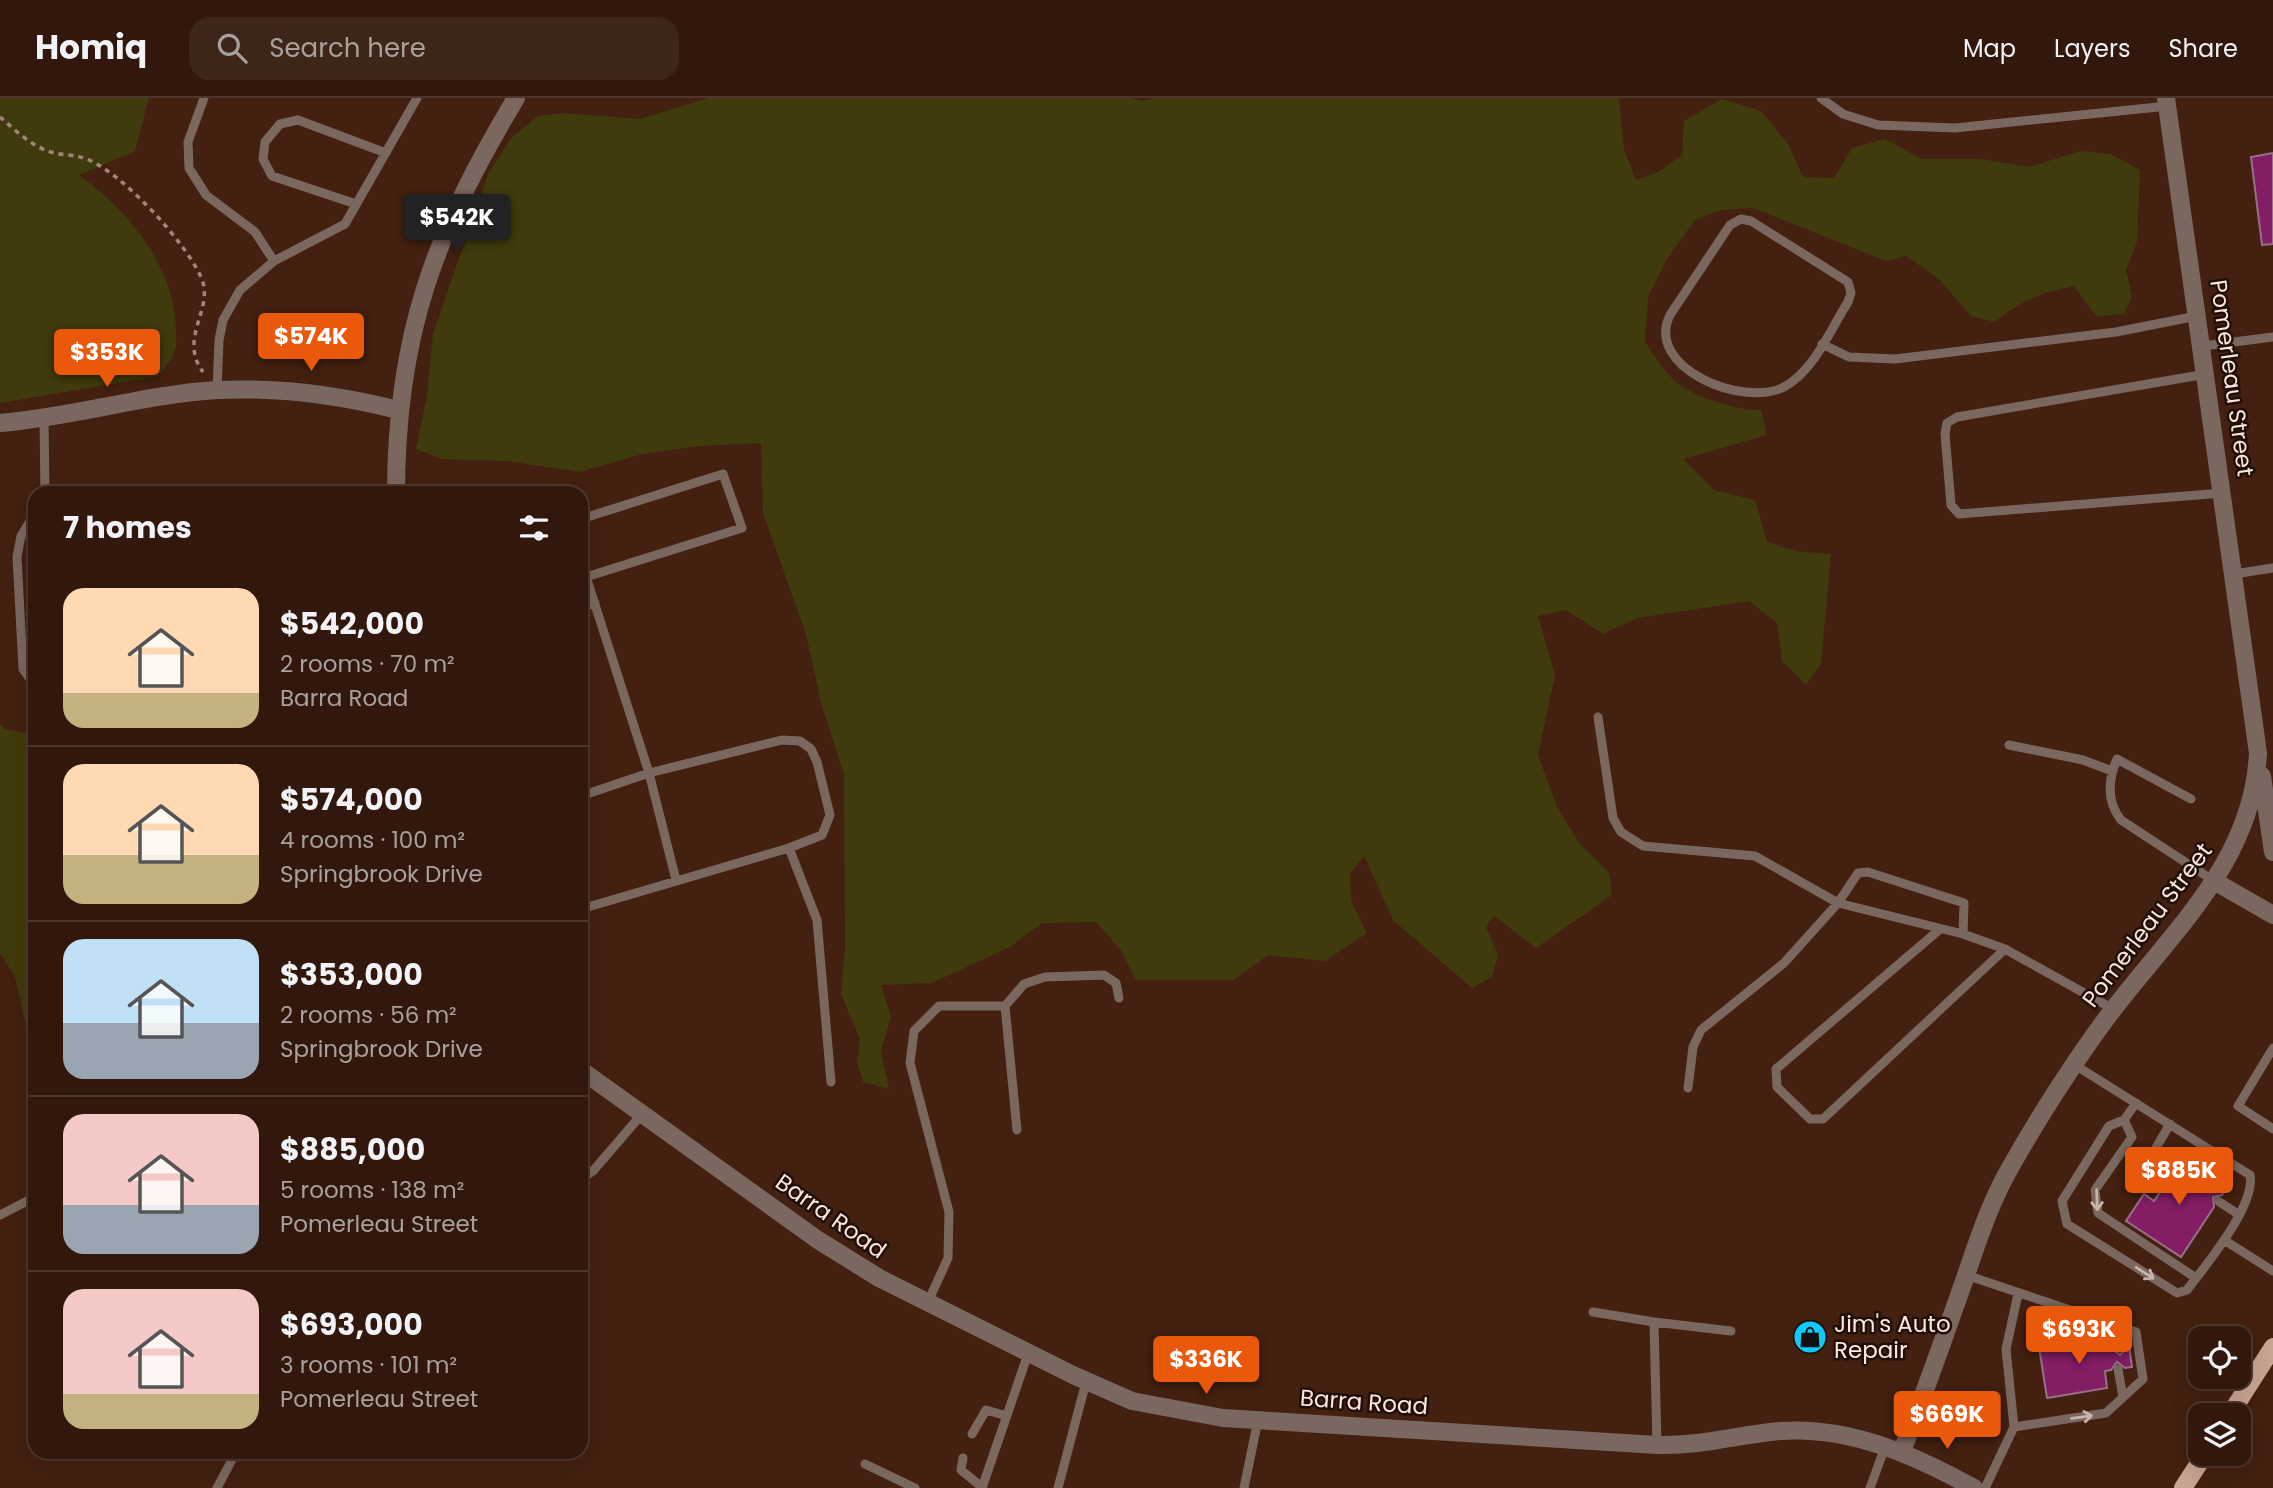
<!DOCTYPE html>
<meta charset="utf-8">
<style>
:root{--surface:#32180c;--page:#3d251a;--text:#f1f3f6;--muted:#a8a09d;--line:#4d372d;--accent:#ea580c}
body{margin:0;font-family:Poppins,sans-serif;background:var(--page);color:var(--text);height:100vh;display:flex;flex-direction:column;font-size:26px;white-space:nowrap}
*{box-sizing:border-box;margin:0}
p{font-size:23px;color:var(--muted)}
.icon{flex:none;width:38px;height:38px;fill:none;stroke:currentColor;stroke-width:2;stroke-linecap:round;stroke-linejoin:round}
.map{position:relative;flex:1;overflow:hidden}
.details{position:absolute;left:28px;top:388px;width:560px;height:973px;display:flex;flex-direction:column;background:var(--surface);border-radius:21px;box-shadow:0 7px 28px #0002,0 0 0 2px var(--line)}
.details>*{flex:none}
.tools{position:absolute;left:2188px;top:1228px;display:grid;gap:14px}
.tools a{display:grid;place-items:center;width:63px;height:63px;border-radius:14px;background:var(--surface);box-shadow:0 7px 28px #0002,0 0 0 2px var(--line);font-size:35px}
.price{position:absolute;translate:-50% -60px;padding:0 16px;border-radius:7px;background:var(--accent);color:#fff;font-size:23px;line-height:46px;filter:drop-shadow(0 2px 4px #0008)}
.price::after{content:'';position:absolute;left:50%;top:42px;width:21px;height:16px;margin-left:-10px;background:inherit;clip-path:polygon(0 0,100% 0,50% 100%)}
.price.on{background:#222;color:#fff}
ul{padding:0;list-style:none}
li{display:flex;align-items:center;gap:21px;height:175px;padding:0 35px}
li+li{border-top:2px solid var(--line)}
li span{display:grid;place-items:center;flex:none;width:196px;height:140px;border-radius:21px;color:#555}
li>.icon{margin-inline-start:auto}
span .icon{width:84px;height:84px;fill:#fffc;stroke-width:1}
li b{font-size:30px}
h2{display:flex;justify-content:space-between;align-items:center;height:84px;padding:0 35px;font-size:30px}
header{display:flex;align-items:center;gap:42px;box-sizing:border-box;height:98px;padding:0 35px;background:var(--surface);border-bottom:2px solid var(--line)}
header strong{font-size:33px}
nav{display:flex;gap:38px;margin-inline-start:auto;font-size:24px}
.search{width:490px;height:63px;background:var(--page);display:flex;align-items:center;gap:18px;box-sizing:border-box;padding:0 24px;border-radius:21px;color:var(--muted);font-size:26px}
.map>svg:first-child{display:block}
.green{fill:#403b0c}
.building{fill:#831d64;stroke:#977087;stroke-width:2}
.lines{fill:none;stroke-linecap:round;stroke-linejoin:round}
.path{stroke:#a38679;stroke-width:3.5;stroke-dasharray:5 5;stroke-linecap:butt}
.service{stroke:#7a6860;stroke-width:9}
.minor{stroke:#7a6860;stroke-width:18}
.primary{stroke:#caa494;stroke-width:18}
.oneway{stroke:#c9b4aa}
.labels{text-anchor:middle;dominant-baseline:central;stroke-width:5;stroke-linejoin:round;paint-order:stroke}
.street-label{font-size:23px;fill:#fee6dc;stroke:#1e0f08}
.poi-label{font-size:23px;fill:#fee6dc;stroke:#1e0f08;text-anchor:start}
</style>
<header>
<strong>Homiq</strong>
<div class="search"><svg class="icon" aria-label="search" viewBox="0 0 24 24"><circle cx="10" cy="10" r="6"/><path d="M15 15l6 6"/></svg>Search here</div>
<nav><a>Map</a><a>Layers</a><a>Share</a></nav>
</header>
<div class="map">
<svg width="2273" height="1390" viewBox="0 0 2273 1390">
<rect width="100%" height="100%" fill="#432010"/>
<path class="green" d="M 0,0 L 149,0 L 135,53 L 79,77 C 128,112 176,170 176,234 C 176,240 177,249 174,255 C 171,263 164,270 159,278 L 0,305 Z
M 709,0 L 1129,0 L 1143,3 L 1153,0 L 1619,0 L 1624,51 L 1636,82 L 1658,74 L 1682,57 L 1684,23 L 1722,1 L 1761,13 L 1788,46 L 1803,79 L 1834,80 L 1852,50 L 1885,41 L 1922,61 L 1980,61 L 2030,69 L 2080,53 L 2111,56 L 2140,72 L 2137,144 L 2126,172 L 2132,199 L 2124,216 L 2096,218 L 2074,188 C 2040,195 2022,202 1995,224 L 1971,218 L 1939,181 L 1906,158 L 1886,163 L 1753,110 L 1720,112 L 1695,122 L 1667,161 L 1648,199 L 1645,244 C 1653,255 1661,269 1671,279 C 1688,298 1737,313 1761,312 L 1767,337 L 1683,361 L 1714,392 L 1755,402 L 1767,444 L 1796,453 L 1831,456 L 1821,566 L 1806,587 L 1782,563 L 1777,525 L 1749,503 L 1637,520 L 1603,536 L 1566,512 L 1538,518 L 1555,577 L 1538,657 L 1557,709 L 1579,745 L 1609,775 L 1612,797 L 1536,850 L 1494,818 L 1486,829 L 1498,857 L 1492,879 L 1472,890 L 1393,822 L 1364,758 L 1350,776 L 1351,803 L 1367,835 L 1325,863 L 1268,857 L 1234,882 L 1136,882 L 1121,852 L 1096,824 L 1042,825 L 1010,849 L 932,885 L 881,887 L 891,919 L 881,953 L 889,991 L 863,984 L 857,964 L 860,941 L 841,896 L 845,849 L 844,676 L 821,605 L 806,536 L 763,415 L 761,345 L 700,348 L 643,356 L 580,374 L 506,363 L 442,361 L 416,351 L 427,297 L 433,236 L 488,76 L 512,39 L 538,18 L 563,15 L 640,21 Z
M 0,626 L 5,631 L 35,637 L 35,755 L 26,770 L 35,787 L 35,951 L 30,947 L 15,879 L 0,855 Z"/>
<path class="building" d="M 2273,55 L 2273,146 L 2262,147 L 2251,59 Z
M 2185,1057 L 2229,1086 L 2222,1097 L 2213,1099 L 2214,1109 L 2181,1159 L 2126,1123 L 2144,1096 L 2154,1103 L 2169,1081 L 2178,1079 L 2176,1069 Z
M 2099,1239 L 2101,1253 L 2112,1251 L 2120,1257 L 2129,1248 L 2132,1269 L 2125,1270 L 2117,1264 L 2111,1272 L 2105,1273 L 2107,1290 L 2047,1300 L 2039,1249 Z"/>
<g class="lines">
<path class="path" d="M 0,19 C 14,31 30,47 48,53 C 61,58 76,56 89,62 C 124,77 184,143 200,177 C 217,209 177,239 203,274"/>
<path class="service" d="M 204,0 L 188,44 L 189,70 L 206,97 L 255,134 L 274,163
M 1821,0 L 1843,16 L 1878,27 L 1955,30 L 2168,8
M 356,106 L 272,78 L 263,61 L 265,44 L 280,26 L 298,22 L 386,55
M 1741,121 L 1751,123 L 1848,184 L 1851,195 L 1848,204 C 1830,232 1814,273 1784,289 C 1743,310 1644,270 1670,217 L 1730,127 Z
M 1822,246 L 1849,259 L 1895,261 L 2116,234 L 2197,218
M 2203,248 L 2273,239
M 2206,276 L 1957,319 L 1947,325 L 1945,336 L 1951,407 L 1959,416 L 2223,395
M 217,292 L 219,242 L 223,222 L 240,192 L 274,163 L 345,126 L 417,0
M 44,321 L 45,396
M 35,415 L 21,438 L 17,459 L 23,571 L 35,588
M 581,421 L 723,376 L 742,430 L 586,479
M 581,463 L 649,675 L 782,642 L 800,643 L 811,651 L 817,664 L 830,717 L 822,737 L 789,750 L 581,811
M 2234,476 L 2273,470
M 581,510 L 595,505
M 1598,619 L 1613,720 L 1621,734 L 1643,748 L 1755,758 L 1838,805 L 1963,836 L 2005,851 L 2113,911
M 2009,647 L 2083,662 L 2112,673
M 581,698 L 649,675 L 676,782
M 2191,701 L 2117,661 C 2108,682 2107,704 2121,722 L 2214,783
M 789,750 L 817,822 L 831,984
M 1939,832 L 1776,971 L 1777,989 L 1810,1021 L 1823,1021 L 2005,851
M 1005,908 L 1017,1032
M 2273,950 L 2238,1008 L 2273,1031
M 2075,967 L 2250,1077 C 2256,1107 2206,1167 2187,1192 L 2177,1195 L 2067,1126 L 2062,1103 L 2109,1028 L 2124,1022 L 2136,1005
M 1688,990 L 1693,949 L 1701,932 L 1784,865 L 1838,805 L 1858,775 L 1868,774 L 1964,805 L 1963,836
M 2124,1022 L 2132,1039 L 2095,1092 L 2098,1115 L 2196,1180
M 2170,1026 L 2150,1060 L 2173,1075
M 581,1081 L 593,1073 L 642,1016
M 2218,1103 L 2238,1116
M 0,1117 L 35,1099
M 2224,1142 L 2273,1173
M 1966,1177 L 2136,1234 L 2143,1281 L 2106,1315 L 2014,1329
M 927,1206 L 948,1160 L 949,1114 L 910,965 L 914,933 L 939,908 L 1005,908 L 1024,886 L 1045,879 L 1104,877 L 1116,885 L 1119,900
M 1593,1214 L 1654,1224
M 2117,1229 L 2119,1250
M 2118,1271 L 2123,1299
M 972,1336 L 986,1312 L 1007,1318
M 1657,1347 L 1654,1224 L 1731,1233
M 963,1360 L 961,1372 L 983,1390
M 865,1366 L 915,1390
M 217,1390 L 236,1354
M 982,1390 L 1028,1256
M 1058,1390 L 1086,1284
M 1244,1390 L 1258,1322
M 1870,1390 L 1885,1349
M 1985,1390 L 2014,1329 L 2006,1251 L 2018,1196"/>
<path class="minor" d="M 0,325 C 73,319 147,296 217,292 C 279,289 339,297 398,312
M 396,396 C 396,236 435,135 516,0
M 2262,678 L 2273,754
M 2214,783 L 2273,817
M 581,972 L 818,1142 L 879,1180 L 1073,1277 L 1132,1303 L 1223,1320 L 1657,1347 C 1703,1348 1736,1337 1780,1333 C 1850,1328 1914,1357 1974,1390
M 1902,1353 C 1924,1297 1944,1240 1964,1183 C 1976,1148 1988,1111 2005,1079 C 2034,1026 2078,957 2115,909 C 2176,830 2253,761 2258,655 L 2166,0"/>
<path class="primary" d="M 2229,1318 L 2273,1249
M 2183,1390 L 2205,1356"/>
</g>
<defs><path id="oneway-shaft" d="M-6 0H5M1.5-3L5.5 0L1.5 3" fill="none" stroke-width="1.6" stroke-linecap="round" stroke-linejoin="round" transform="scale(1.75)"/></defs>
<g class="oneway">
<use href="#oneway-shaft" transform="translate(2097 1102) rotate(88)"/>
<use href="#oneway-shaft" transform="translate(2145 1175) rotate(32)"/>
<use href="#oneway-shaft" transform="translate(2082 1319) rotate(-8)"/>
</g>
<defs>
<symbol id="shop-disc" viewBox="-11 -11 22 22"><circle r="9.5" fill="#0fcafa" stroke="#1e0f08"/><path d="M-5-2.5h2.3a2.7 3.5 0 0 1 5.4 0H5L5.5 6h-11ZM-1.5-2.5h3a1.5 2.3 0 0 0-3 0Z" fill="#111"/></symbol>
</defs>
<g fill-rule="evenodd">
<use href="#shop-disc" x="1791" y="1220" width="38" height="38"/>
</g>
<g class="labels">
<g class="street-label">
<text transform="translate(2232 280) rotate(82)">Pomerleau Street</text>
<text transform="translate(2147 827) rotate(-53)">Pomerleau Street</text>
<text transform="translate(831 1118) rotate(35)">Barra Road</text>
<text transform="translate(1364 1304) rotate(4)">Barra Road</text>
</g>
<g class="poi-label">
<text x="1834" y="1226">Jim's Auto<tspan x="1834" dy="26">Repair</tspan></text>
</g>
</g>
</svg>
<div class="tools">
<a><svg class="icon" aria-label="locate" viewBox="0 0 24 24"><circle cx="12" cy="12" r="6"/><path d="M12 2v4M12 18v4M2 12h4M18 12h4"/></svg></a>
<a><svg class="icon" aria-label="layers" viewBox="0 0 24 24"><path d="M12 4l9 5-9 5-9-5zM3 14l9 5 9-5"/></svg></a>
</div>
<b class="price on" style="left:457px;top:156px">$542K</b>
<b class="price" style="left:311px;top:275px">$574K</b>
<b class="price" style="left:107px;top:291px">$353K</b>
<b class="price" style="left:2179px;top:1109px">$885K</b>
<b class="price" style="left:2079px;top:1268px">$693K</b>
<b class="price" style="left:1206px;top:1298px">$336K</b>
<b class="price" style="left:1947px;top:1353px">$669K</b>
<section class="details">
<h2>7 homes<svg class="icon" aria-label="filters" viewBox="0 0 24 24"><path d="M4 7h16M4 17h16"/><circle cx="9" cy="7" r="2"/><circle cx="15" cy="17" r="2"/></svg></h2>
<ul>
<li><span style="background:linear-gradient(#ffd9b3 75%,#c2b280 0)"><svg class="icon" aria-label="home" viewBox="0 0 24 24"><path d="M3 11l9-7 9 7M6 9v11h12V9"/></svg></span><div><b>$542,000</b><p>2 rooms · 70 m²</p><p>Barra Road</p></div></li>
<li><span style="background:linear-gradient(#ffd9b3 65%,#c2b280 0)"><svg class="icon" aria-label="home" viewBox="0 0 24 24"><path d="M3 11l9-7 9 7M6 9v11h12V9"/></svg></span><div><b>$574,000</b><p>4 rooms · 100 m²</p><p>Springbrook Drive</p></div></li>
<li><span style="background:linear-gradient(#bfe0f5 60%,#9aa5b1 0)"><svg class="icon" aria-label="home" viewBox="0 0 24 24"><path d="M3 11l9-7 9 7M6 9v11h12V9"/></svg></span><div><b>$353,000</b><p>2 rooms · 56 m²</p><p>Springbrook Drive</p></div></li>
<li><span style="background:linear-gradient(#f6c9c9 65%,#9aa5b1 0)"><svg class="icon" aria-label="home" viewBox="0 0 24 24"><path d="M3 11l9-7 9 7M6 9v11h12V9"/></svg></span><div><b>$885,000</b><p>5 rooms · 138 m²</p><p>Pomerleau Street</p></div></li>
<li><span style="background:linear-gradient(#f6c9c9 75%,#c2b280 0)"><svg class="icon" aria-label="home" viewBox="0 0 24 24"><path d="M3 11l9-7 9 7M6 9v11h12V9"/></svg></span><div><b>$693,000</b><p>3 rooms · 101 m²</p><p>Pomerleau Street</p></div></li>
</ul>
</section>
</div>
